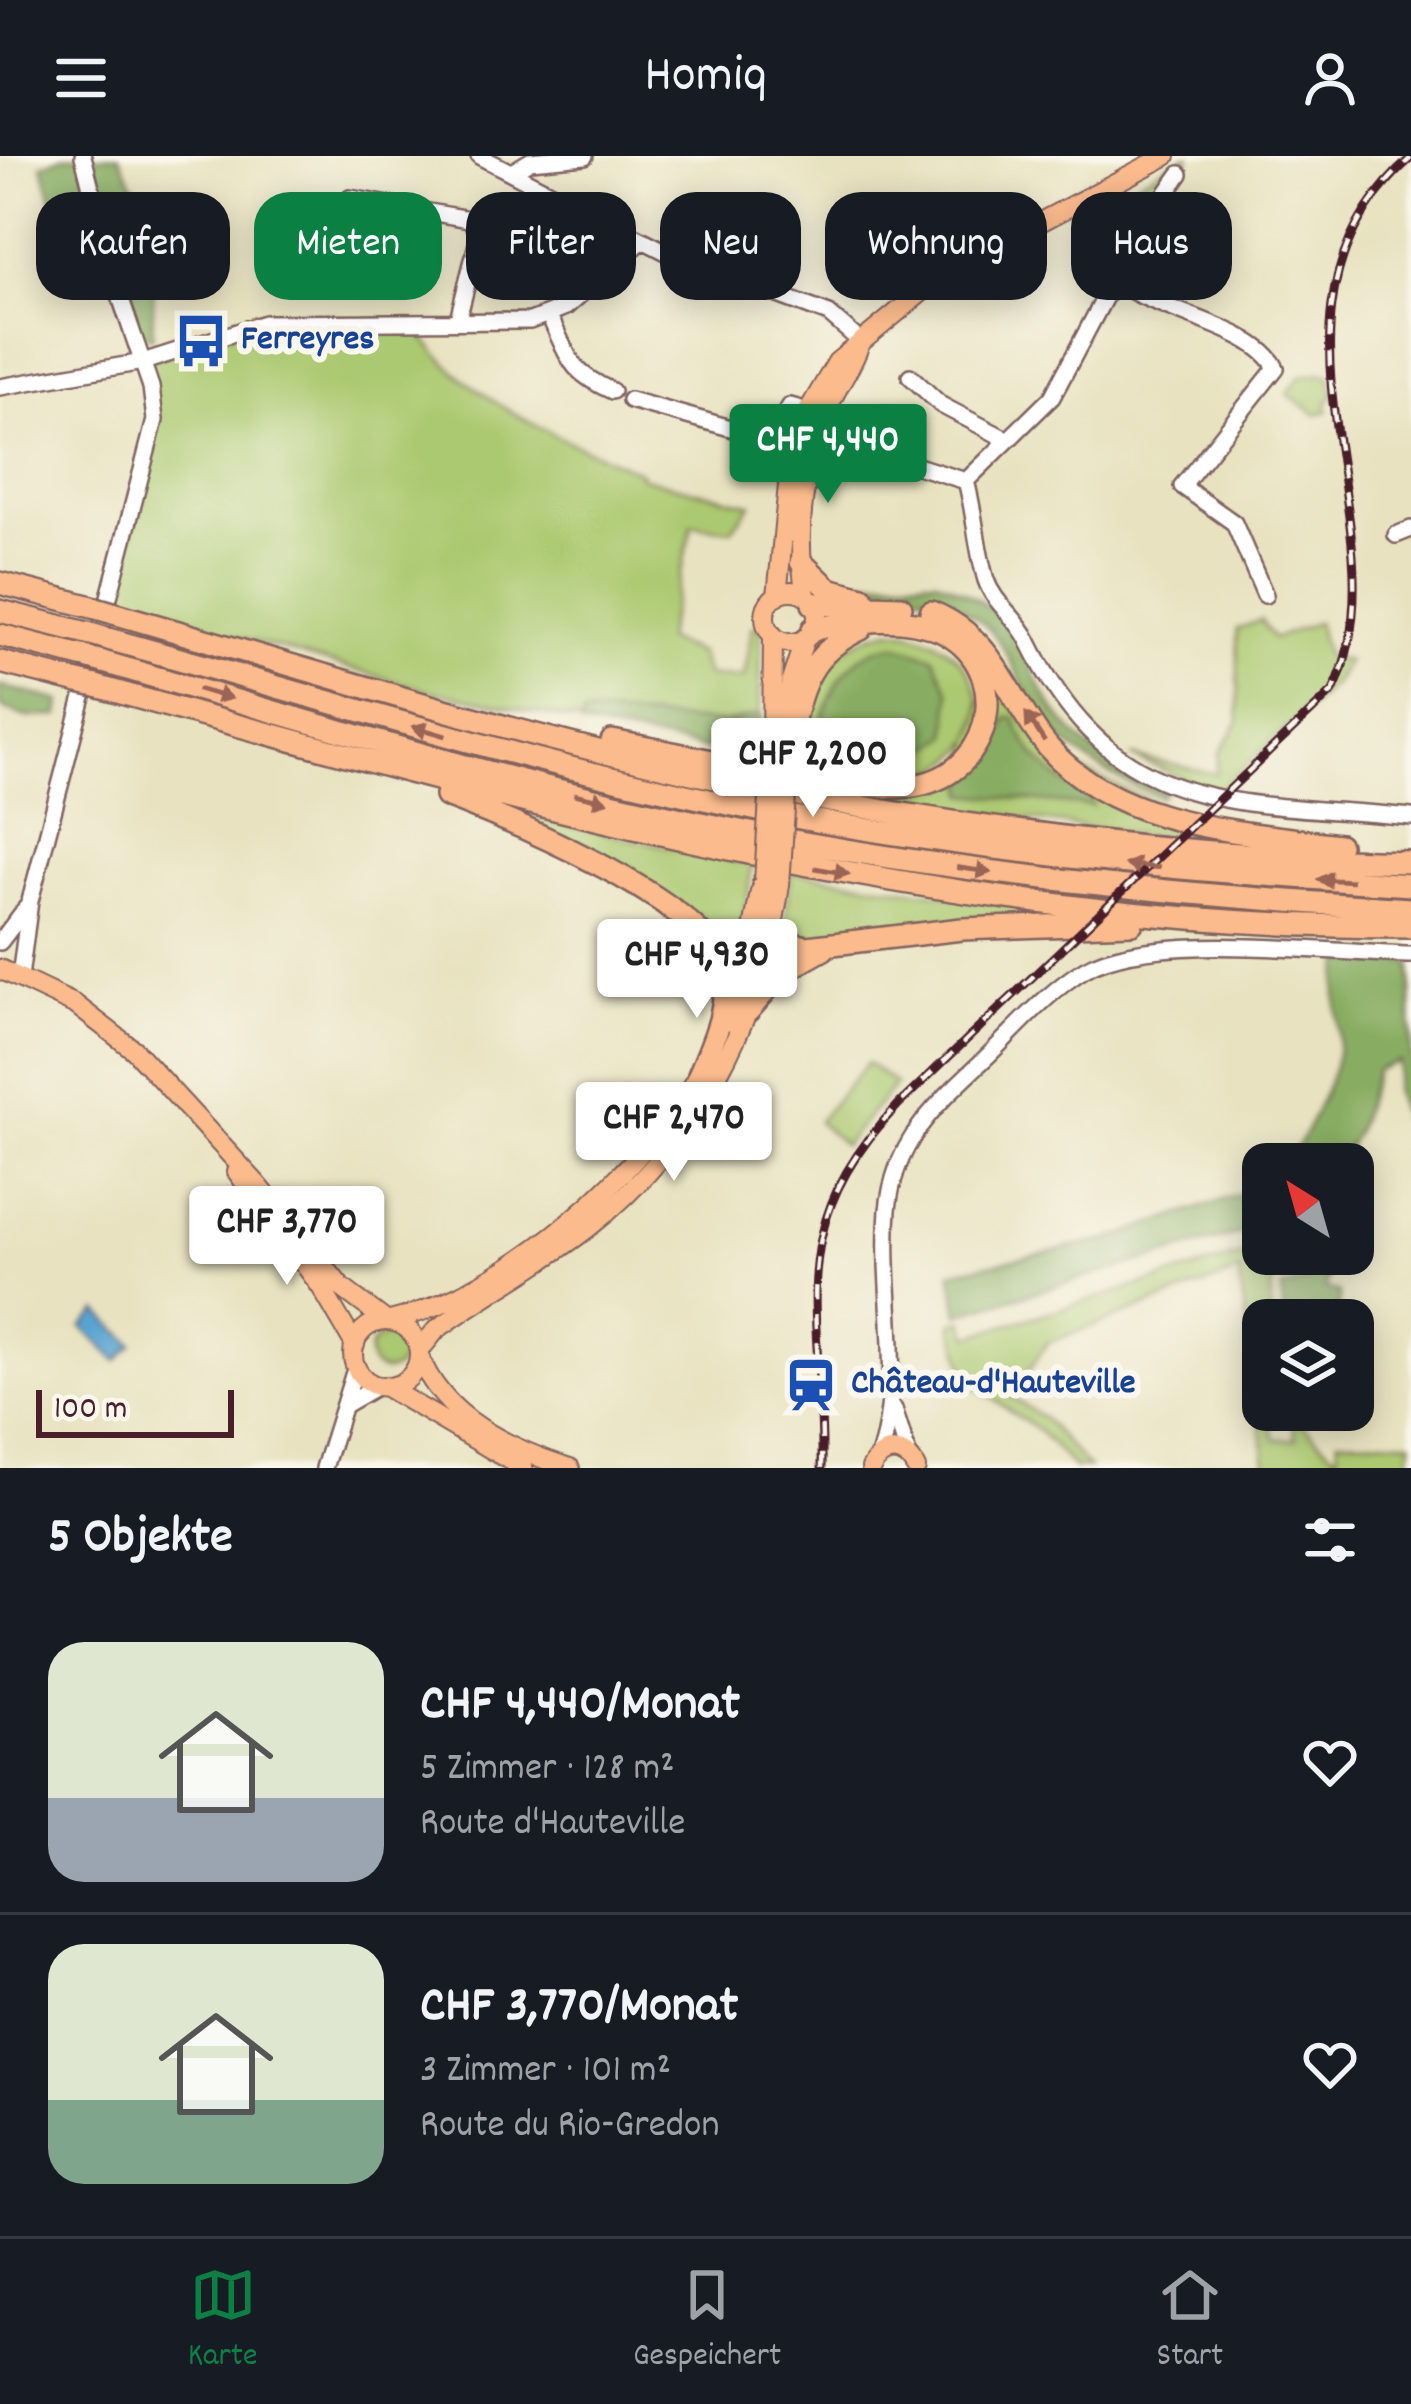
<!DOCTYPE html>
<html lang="de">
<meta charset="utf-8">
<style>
:root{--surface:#171b24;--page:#242831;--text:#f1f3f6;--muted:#9ea1a6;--line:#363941;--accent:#0b8043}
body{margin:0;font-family:Dekko,sans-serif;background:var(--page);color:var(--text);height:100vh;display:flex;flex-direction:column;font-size:45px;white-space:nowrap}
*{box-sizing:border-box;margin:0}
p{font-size:39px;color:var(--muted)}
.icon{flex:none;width:66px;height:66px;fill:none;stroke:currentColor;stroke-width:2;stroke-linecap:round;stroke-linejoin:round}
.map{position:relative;height:1312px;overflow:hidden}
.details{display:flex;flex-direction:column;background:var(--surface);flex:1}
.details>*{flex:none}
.guide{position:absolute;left:36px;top:36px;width:1341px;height:108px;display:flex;gap:24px}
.needle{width:78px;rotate:323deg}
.tools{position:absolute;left:1242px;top:987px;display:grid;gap:24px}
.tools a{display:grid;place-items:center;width:132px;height:132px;border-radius:24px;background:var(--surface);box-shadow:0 6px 30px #0003;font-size:60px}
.scale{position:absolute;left:36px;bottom:30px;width:198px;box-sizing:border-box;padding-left:12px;border:6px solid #4a1f2b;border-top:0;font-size:33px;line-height:42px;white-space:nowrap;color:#4a1f2b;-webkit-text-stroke:9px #fbf7ec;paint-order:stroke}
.price{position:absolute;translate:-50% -102px;padding:0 27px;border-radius:12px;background:#fff;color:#222;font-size:39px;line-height:78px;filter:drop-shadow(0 3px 6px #0008)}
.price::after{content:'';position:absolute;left:50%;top:72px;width:36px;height:27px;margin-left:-18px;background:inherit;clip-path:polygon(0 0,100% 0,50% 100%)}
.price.current{background:var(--accent);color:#fff}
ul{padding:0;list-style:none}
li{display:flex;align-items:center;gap:36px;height:300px;padding:0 48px}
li+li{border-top:3px solid var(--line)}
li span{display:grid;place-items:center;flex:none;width:336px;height:240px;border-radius:36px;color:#555}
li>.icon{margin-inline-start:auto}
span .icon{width:144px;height:144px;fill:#fffc;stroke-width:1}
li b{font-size:51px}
h2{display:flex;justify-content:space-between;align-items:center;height:144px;padding:0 48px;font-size:51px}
.chip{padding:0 42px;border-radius:36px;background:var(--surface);box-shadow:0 6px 30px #0003;font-size:42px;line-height:108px}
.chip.current{background:var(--accent);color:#fff}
header{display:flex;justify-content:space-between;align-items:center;height:156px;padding:0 48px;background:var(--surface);font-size:54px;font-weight:600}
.menu{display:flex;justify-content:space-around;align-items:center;height:168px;border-top:3px solid var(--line);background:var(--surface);font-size:33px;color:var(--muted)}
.menu a{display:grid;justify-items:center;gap:6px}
.menu .current{color:var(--accent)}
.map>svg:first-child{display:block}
.green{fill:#abc970;stroke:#7a744e;stroke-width:3}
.forest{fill:#88ad62;stroke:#696646;stroke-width:3}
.water{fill:#59a4d1;stroke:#52627e;stroke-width:3}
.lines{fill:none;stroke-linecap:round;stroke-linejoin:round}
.minor-casing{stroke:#81635f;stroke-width:20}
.major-casing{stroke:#81635f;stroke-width:22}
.highway-casing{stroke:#81635f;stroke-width:26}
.minor{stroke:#fff;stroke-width:15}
.major{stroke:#fbbb8d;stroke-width:18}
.highway{stroke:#fbbb8d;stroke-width:21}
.rail-casing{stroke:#4a1f2b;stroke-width:9}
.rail{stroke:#fbf7ec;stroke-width:4.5;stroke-dasharray:14;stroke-linecap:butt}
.major-bridge-casing{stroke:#81635f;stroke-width:22;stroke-linecap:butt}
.highway-bridge-casing{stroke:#81635f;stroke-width:26;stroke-linecap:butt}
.major-bridge{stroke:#fbbb8d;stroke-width:18}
.highway-bridge{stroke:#fbbb8d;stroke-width:21}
.oneway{fill:#9a6557}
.labels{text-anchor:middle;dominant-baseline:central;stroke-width:12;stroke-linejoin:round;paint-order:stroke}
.transit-label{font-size:36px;font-weight:bold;fill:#164399;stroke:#fbf7ec;text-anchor:start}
</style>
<header><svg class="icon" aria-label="menu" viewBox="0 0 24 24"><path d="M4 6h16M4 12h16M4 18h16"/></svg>Homiq<svg class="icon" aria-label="person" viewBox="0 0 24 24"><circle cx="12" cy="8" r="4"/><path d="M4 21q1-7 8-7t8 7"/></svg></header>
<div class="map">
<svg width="1411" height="1312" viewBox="0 0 1411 1312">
<rect width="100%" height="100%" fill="#fbf7ec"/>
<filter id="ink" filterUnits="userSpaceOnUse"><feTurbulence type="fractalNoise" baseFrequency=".00833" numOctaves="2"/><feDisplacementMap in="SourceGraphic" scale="24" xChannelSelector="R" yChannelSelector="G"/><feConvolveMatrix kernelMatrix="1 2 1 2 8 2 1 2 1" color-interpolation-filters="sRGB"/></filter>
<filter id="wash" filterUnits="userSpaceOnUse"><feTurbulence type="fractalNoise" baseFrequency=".004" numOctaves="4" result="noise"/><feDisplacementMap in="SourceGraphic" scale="48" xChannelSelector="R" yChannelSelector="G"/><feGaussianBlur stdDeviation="2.7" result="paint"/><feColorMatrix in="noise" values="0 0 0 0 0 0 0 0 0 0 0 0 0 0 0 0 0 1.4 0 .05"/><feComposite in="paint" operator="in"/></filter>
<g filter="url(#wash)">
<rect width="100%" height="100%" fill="#e8e2c0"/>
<path class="green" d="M 1184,0 L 1190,0 L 1120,105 L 1110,105 L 1097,67 L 1102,46 Z
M 411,164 C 463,245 556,281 641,316 L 641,321 L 751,348 L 731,374 L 692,369 L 665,484 L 699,497 L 707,520 L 744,522 L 752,471 L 761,470 L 759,603 L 422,533 L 110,444 L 153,287 L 143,206 L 249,170 Z
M 1322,217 L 1329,219 L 1334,240 L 1327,246 L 1328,255 L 1316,258 L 1287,238 L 1301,220 Z
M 1261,464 L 1273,483 L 1317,466 L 1326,501 L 1348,505 L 1334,528 L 1217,637 L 1131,600 L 1216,618 L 1219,598 L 1239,565 L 1237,473 Z
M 891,474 C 996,482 1012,600 913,621 C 878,629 835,616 800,610 C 802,543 818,489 891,474 Z
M 989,519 L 1051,601 L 1239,684 L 1142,679 L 849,639 L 964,613 Z
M 511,657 L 752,709 L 744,767 L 708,765 Z
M 792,716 L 1085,759 L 822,786 L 783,778 Z
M 867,907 L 896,928 L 844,989 L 818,965 Z
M 1263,1093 L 1263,1098 L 1281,1098 L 1273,1116 L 1269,1164 L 1263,1164 L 1263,1254 L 1268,1254 L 1275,1283 L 1296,1283 L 1292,1258 L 1337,1301 L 1338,1283 L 1411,1285 L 1409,1312 L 1267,1312 L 1239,1116 L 1047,1187 L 1011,1241 L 1043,1262 L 1089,1312 L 1074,1312 L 1040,1276 L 968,1225 L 952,1167 L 964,1164 L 969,1180 Z
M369 1198a17 17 0 1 1 34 0a17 17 0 1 1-34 0Z"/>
<path class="forest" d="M 63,0 L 119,0 C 159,74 155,102 152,182 L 131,171 L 107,104 L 97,117 L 76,123 L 42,9 Z
M 936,423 C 961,433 988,448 1007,467 C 1021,481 1028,506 1037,524 C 1063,576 1104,612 1158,631 L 1164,636 L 1161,641 C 1112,623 1062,595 1034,549 C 1016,520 1007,485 978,463 C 957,447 926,437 899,434 C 884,432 869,437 853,432 L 862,425 Z
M 894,489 L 934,501 L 950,537 L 948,580 C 908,612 861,604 814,594 C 824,548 841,496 894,489 Z
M 0,530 L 61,545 L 59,560 L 26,561 L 0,551 Z
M 601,558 L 727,567 L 761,558 L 759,603 L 580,569 L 583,559 Z
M 1007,562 L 1014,562 C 1029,601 1054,624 1092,643 L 1093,650 L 966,638 L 965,627 L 992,600 Z
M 1343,805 L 1411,807 L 1411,1000 L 1394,932 L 1399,905 L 1376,914 L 1355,978 L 1338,1008 L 1286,1008 C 1302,987 1328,933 1335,907 C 1344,873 1329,840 1343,805 Z
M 1263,1030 L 1263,1071 L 959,1158 L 951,1116 L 1107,1084 Z
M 1324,1107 L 1330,1120 L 1325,1132 L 1339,1137 L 1339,1164 L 1284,1164 L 1282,1132 L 1309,1124 L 1314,1108 Z"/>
<path class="water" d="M 98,1155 L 133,1188 L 117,1205 L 82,1171 Z"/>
</g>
<g filter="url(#ink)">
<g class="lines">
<defs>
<path id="minor" d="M 479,0 L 678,102 L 829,158 L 861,186
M 515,14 L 530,5 L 585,0
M 1082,45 C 1088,67 1092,97 1107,116 C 1135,153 1253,166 1276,212 L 1182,330 L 1234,367 L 1265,439
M 327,102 L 339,57 L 350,42 L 469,63 L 480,76 L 458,163
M 549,160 C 570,201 566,214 612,235
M 910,220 L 941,249 L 1006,283
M 0,231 L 143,206 L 265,167 L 530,165 L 566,151 L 642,85
M 630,244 L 770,283 L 790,250 L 808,255
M 825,259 L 914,309 L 966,325
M 966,325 C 975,356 976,391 986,424 C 994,448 1017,461 1028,484 C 1116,665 1238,644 1411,661
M 966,325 L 1052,241 L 1142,71 L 1180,18
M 1396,379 L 1411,373
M 0,786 L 29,748
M 20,821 L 30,745 L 155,264 L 151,231 L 114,123 L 83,0
M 346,1248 L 379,1229
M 894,1253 L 909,1301
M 879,1300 C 905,1220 881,1136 888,1054 C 894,989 931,953 976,911 C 1011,879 1045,837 1085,813 C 1150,774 1331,797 1411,799
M 324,1312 L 356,1210"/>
<path id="major" d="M765 461a26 26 0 1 1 52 0a26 26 0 1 1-52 0Z
M 777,440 L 790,309 L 808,255 L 837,206 L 947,115 L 1166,0
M 806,440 C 794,372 803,310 831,246 C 839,226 854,209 860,187
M 788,570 L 791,525 L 805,482
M 772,591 L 773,479
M 0,813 L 76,849 L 134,894 L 258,1029 L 341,1131 L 386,1165
M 726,866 L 747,806 L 760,736
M 237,1016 L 321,1131 L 355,1189
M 390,1165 C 513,1134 645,1015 706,906
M353 1198a33 33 0 1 1 66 0a33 33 0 1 1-66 0Z
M 419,1195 L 436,1174 C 485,1138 539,1110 588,1072 C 696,988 761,863 780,729
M 419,1199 C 442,1262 510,1293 570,1312
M 384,1230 L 523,1312
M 871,1312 C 882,1290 905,1290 916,1312"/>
<path id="highway" d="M 801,406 L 829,433 L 863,442
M 0,427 L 96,452
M 813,448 L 901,451
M 0,455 L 91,478
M 931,456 C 997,482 1007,543 1049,592 C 1118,671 1242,676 1339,689
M 113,457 C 302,511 490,572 682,615 C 919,668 1168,701 1411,706
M 0,479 L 85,501
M 108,483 C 316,540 521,606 733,649 C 957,695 1183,715 1411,729
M 0,506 L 78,526
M 103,506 C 312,566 521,632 735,674 C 958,718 1184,740 1411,753
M 96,530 C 534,652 951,771 1411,771
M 790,580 C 802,529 809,497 861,473
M 612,585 C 682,597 861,643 923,628 C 997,610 1012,509 941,475 C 901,457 855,466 813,473
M 446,640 C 509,664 695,741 719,804 C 734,842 714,884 699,919
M 764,726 L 767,771 L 784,786 L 807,791 L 962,773 L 1132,767
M 748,855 L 781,817 L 824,793"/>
</defs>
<use href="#minor" class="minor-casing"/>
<use href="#major" class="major-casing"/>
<use href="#highway" class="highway-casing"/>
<use href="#minor" class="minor"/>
<use href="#major" class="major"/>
<use href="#highway" class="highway"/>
<defs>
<path id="rail" d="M 822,1312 C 825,1160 777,1075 899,948 L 1333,535 C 1411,373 1235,157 1411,2"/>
</defs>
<use href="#rail" class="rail-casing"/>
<use href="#rail" class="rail"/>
<defs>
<path id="major-bridge" d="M 764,726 L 772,591
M 780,729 L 789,595"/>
<path id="highway-bridge" d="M 96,452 L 113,457
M 91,478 L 108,483
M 85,501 L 103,506
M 78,526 L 96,530"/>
</defs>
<use href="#major-bridge" class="major-bridge-casing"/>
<use href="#highway-bridge" class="highway-bridge-casing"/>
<use href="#major-bridge" class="major-bridge"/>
<use href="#highway-bridge" class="highway-bridge"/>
</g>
<defs><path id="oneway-solid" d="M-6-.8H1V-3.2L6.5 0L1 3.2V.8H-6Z" transform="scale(3)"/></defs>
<g class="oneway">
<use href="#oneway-solid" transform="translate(215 538) rotate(16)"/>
<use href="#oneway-solid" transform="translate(1035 571) rotate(-123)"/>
<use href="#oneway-solid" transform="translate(429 575) rotate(-164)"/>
<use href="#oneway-solid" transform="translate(591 642) rotate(13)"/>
<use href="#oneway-solid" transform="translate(1142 710) rotate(-174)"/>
<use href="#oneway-solid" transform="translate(974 714) rotate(8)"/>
<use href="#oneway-solid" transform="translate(832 715) rotate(10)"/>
<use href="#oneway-solid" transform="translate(1335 724) rotate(-177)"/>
</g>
</g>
<defs>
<symbol id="bus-bare" viewBox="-9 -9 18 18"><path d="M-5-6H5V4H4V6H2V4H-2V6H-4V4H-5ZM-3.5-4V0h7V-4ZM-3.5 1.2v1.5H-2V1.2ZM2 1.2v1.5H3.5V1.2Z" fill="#1a4fb4" stroke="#fbf7ec" stroke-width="2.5" paint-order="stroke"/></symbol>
<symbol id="station-bare" viewBox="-9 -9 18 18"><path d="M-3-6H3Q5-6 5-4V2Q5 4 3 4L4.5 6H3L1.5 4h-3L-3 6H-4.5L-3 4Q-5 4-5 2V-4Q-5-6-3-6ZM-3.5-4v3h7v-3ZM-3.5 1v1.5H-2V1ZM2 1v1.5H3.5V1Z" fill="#1a4fb4" stroke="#fbf7ec" stroke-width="2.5" paint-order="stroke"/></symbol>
</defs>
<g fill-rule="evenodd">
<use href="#bus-bare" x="163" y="147" width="76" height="76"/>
<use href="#station-bare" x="773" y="1191" width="76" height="76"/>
</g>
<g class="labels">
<g class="transit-label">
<text x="241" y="185">Ferreyres</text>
<text x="851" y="1229">Château-d'Hauteville</text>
</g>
</g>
</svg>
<div class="tools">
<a><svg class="needle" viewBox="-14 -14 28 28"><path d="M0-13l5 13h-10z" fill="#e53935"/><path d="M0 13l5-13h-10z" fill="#9ea1a6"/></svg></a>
<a><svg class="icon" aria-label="layers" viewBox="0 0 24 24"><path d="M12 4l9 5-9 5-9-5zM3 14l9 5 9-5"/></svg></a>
</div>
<div class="scale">100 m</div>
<b class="price current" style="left:828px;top:350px">CHF 4,440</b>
<b class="price" style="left:813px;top:664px">CHF 2,200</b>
<b class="price" style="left:697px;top:865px">CHF 4,930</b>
<b class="price" style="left:674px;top:1028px">CHF 2,470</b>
<b class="price" style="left:287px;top:1132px">CHF 3,770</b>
<div class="guide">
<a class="chip">Kaufen</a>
<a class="chip current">Mieten</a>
<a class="chip">Filter</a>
<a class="chip">Neu</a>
<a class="chip">Wohnung</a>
<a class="chip">Haus</a>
</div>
</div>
<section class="details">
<h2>5 Objekte<svg class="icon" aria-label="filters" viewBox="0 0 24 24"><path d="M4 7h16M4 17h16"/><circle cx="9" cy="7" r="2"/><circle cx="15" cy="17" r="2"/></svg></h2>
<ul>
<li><span style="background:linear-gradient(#dfe7d0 65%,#9aa5b1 0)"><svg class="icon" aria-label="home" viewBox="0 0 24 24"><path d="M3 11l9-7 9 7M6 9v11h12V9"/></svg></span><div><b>CHF 4,440/Monat</b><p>5 Zimmer · 128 m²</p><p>Route d'Hauteville</p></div><svg class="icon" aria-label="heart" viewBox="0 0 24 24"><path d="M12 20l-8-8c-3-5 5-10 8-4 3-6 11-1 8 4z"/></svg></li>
<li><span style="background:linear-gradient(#dfe7d0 65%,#7fa58c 0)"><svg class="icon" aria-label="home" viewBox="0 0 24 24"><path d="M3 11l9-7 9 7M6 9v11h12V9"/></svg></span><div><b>CHF 3,770/Monat</b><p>3 Zimmer · 101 m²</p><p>Route du Rio-Gredon</p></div><svg class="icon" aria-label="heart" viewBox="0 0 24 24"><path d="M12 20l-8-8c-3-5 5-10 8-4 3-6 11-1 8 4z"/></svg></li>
</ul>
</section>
<nav class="menu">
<a class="current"><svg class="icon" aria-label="map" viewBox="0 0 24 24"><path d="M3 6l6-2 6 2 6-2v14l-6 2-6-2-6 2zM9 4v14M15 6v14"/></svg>Karte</a>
<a><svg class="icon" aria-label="saved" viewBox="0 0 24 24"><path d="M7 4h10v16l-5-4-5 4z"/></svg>Gespeichert</a>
<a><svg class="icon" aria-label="home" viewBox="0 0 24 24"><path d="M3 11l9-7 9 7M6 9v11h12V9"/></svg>Start</a>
</nav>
